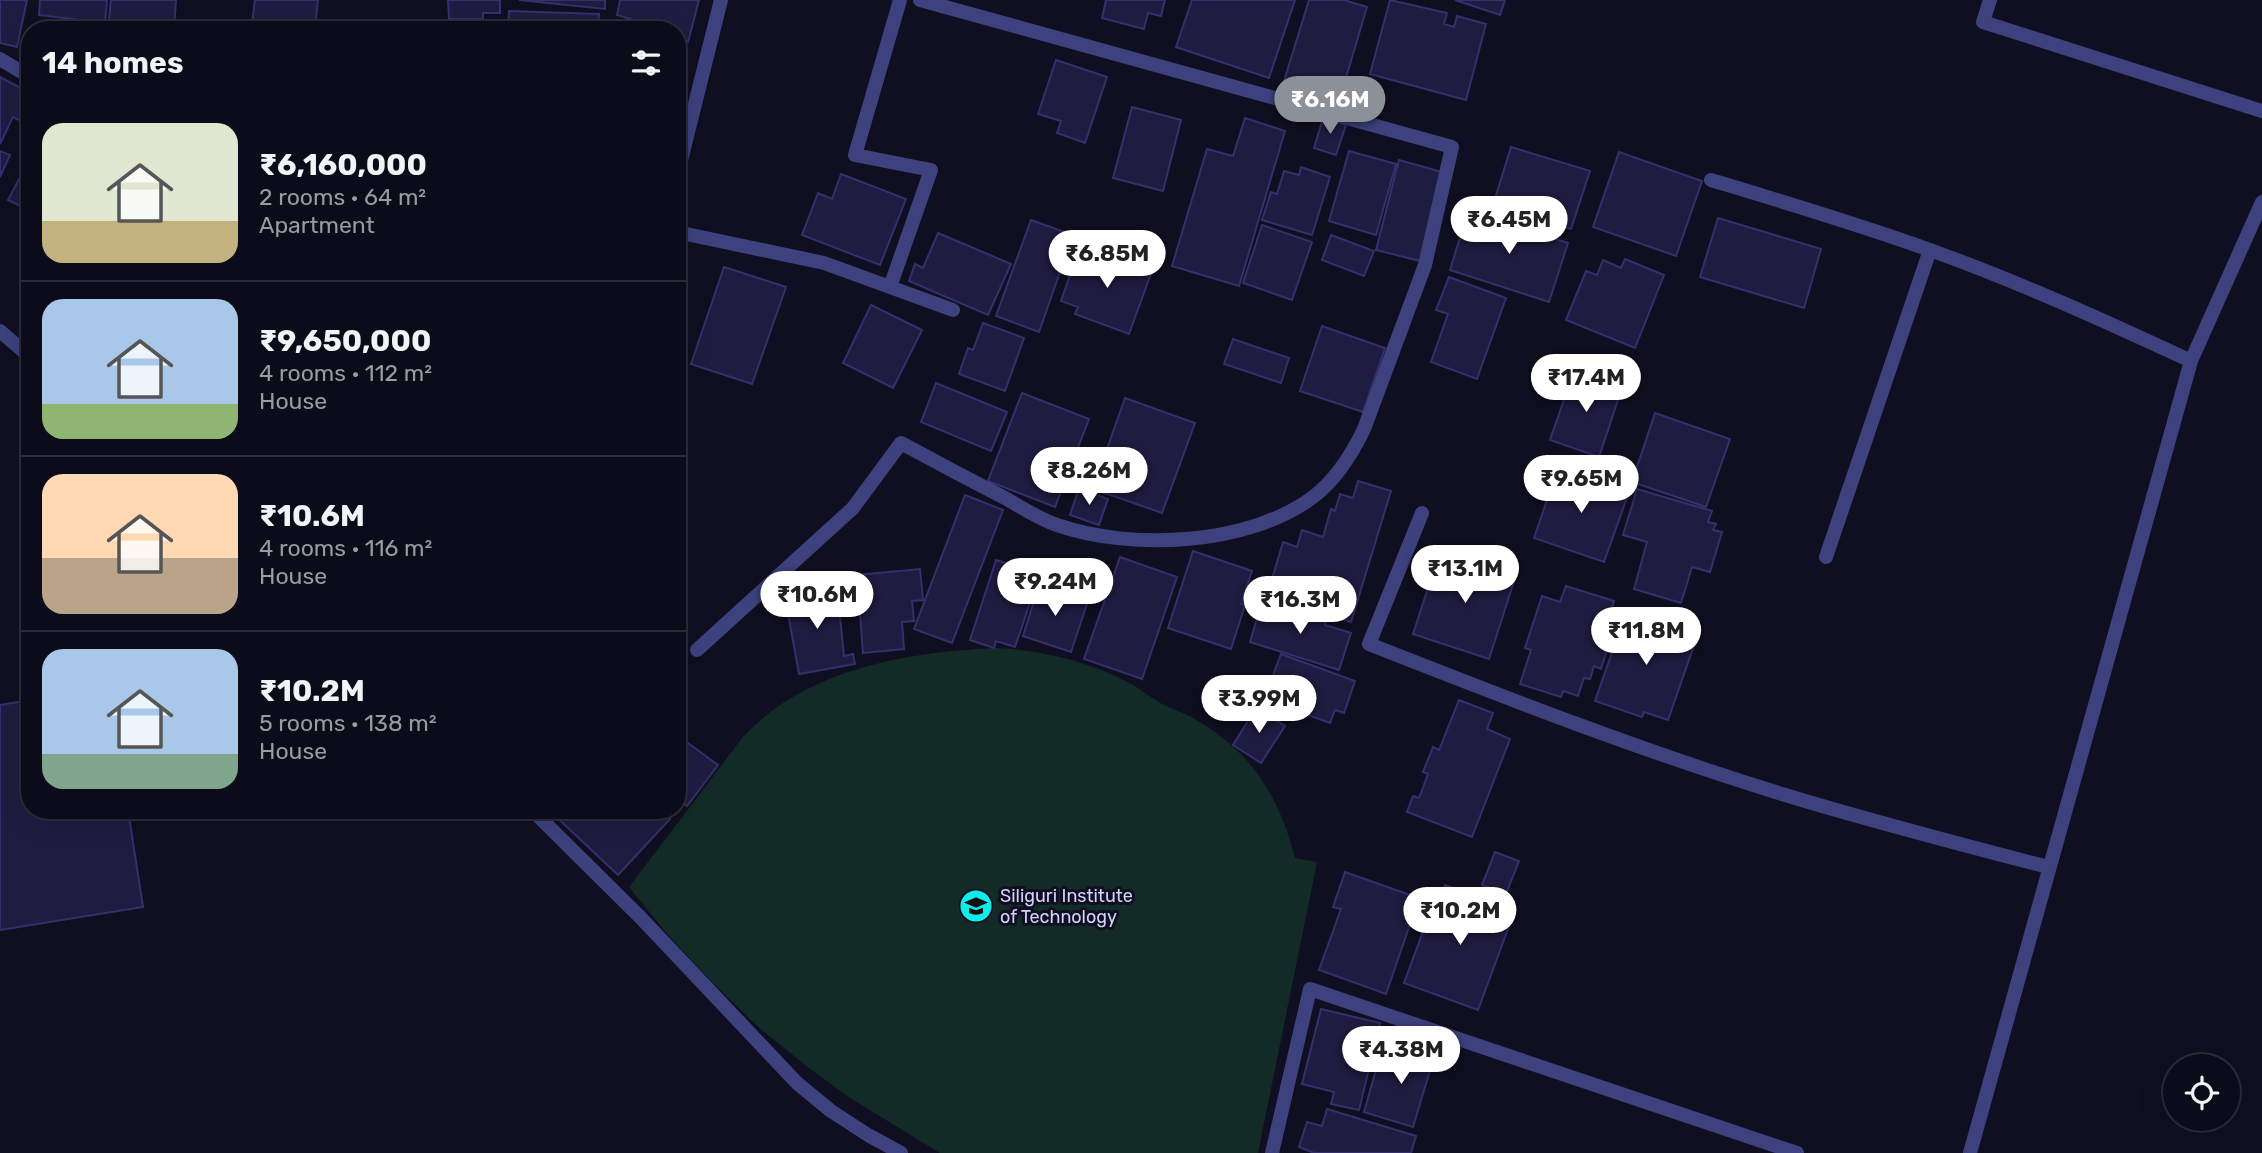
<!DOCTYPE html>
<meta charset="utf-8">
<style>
:root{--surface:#0c0b19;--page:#1a1926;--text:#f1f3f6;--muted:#9a9ba2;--line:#2c2b38;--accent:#8c9099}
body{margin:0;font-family:Rubik,sans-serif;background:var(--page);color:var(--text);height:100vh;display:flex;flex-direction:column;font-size:26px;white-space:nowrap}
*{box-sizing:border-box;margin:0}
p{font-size:23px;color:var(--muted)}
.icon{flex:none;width:38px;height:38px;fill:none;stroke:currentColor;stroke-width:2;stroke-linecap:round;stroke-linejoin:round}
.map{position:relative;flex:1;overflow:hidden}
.panel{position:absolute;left:21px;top:21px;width:665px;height:798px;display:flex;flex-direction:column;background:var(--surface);border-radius:28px;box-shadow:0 7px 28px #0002,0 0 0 2px var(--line)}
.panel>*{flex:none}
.controls{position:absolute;left:2163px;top:1054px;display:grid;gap:14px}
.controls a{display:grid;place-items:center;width:77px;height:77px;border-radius:50%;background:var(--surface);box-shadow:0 7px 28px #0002,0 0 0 2px var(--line);font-size:35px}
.price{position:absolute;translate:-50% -60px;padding:0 16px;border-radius:24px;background:#fff;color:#222;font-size:23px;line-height:46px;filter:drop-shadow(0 2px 4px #0008)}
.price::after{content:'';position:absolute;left:50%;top:42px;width:21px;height:16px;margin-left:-10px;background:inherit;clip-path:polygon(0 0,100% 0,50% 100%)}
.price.on{background:var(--accent);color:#fff}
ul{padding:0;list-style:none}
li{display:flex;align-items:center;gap:21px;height:175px;padding:0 21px}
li+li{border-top:2px solid var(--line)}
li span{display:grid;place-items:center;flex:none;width:196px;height:140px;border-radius:21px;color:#555}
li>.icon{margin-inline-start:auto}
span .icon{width:84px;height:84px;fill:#fffc;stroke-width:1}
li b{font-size:30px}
h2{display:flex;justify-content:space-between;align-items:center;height:84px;padding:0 21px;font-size:30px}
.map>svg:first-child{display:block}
.green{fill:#122b27}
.building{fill:#1f1c41;stroke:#352f6c;stroke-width:2}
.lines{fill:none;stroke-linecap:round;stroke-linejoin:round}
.minor{stroke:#3d417e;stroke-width:14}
.labels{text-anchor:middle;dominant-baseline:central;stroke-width:6;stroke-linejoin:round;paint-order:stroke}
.poi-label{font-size:18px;fill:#d2d2fc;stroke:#100f21;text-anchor:start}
</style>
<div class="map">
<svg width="2262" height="1153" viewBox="0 0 2262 1153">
<rect width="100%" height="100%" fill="#100f21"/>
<path class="green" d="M 998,648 C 1044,651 1085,661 1126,681 C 1139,688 1150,697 1162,704 C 1171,709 1182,712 1191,717 C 1249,748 1279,795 1295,858 L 1317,862 L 1258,1153 L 940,1153 L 850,1098 L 805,1065 L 756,1025 L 711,981 L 668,935 L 629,887 L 743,737 C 807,668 908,652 998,648 Z"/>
<path class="building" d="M 0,0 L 27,0 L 17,47 L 0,43 Z
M 40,0 L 107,0 L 105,23 L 39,15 Z
M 111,0 L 176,0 L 174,30 L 108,30 Z
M 255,0 L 318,0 L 315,28 L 308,27 L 307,30 L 251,30 Z
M 448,0 L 500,0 L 500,13 L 483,13 L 483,19 L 449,19 Z
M 519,0 L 605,0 L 605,9 Z
M 620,0 L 699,0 L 688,42 L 677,39 L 677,30 L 646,30 L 636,27 L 638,21 L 617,15 Z
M 1106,0 L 1165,0 L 1161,16 L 1148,13 L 1144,29 L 1102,18 Z
M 1192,0 L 1295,0 L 1269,78 L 1176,47 Z
M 1309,0 L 1344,0 L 1367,7 L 1340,98 L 1284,81 Z
M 1390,0 L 1447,13 L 1444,24 L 1454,27 L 1457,16 L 1486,24 L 1466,100 L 1370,74 Z
M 1455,0 L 1505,0 L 1500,15 Z
M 509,11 L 599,14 L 598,30 L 508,30 Z
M 1056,60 L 1107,77 L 1085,143 L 1057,133 L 1061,121 L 1038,114 Z
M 0,77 L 30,93 L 30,113 L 25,123 L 13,117 L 0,144 Z
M 1132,107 L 1181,120 L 1163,191 L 1113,178 Z
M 1245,118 L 1285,131 L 1239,286 L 1172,266 L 1207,149 L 1233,156 Z
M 1323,118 L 1346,125 L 1336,155 L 1314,148 Z
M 1511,147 L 1590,171 L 1571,229 L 1493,205 Z
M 0,151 L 10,155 L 0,177 Z
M 1349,151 L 1396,164 L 1376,235 L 1329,221 Z
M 1619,152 L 1702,181 L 1676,256 L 1593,227 Z
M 30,158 L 30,211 L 8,200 Z
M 1399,160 L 1442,172 L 1420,261 L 1376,250 Z
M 1301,167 L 1330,177 L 1312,235 L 1262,220 L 1271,192 L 1277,194 L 1284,171 L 1299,175 Z
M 841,174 L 906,199 L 880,265 L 802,235 L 818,193 L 832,199 Z
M 1468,211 L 1568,243 L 1549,302 L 1450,270 Z
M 1718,218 L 1821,249 L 1804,308 L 1700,277 Z
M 1031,220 L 1073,235 L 1039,332 L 996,316 Z
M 1262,225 L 1312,242 L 1292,300 L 1243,283 Z
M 938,233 L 1011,264 L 988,315 L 909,281 L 915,264 L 923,268 Z
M 1331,235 L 1374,251 L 1364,276 L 1322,260 Z
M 1078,252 L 1115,266 L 1119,255 L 1153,268 L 1129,334 L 1075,314 L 1078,307 L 1061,301 Z
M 1625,259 L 1664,275 L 1635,348 L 1566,320 L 1586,271 L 1597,275 L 1603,260 L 1621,268 Z
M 724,267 L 786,287 L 752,384 L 691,364 Z
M 1449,277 L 1506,298 L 1477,379 L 1431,362 L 1448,314 L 1436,310 Z
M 871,305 L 922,330 L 893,388 L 843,363 Z
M 983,323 L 1024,338 L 1005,391 L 959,374 L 968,348 L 973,350 Z
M 1322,326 L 1385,348 L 1363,412 L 1300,391 Z
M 1233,339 L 1289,358 L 1281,383 L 1224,364 Z
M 1574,371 L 1622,388 L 1599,457 L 1550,440 Z
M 936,383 L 1007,412 L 991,451 L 921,422 Z
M 1022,393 L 1089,419 L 1055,507 L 988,481 Z
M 1125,398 L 1195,423 L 1162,513 L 1093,489 Z
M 1655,413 L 1730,439 L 1706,507 L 1632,482 Z
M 1558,468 L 1629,492 L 1604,562 L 1534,538 Z
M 1358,481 L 1391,491 L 1351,622 L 1267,596 L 1283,542 L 1297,547 L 1302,530 L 1323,537 L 1331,509 L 1335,511 L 1340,494 L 1353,498 Z
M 1079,488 L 1108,499 L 1099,525 L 1070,515 Z
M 1637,489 L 1712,511 L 1708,522 L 1716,524 L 1713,530 L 1722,532 L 1710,572 L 1692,567 L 1681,603 L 1634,589 L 1647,542 L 1623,535 Z
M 965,495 L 1003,510 L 952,643 L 914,629 Z
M 1193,551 L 1252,571 L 1241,604 L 1245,605 L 1231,649 L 1168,628 Z
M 1440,551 L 1516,575 L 1489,659 L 1413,634 Z
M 1120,557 L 1177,577 L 1142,679 L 1084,659 Z
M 996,560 L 1040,573 L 1015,647 L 996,641 L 994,648 L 970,640 Z
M 920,569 L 923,600 L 912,601 L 914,621 L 902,622 L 904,649 L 863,653 L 857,575 Z
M 1039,585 L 1088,601 L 1071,652 L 1023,636 Z
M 1566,586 L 1614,601 L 1609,617 L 1617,620 L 1601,669 L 1594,666 L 1590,679 L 1584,678 L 1578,696 L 1563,691 L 1561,697 L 1520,684 L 1531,650 L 1525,648 L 1542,596 L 1560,602 Z
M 837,587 L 844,656 L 853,654 L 855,664 L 799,674 L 785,597 Z
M 1262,601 L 1326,621 L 1325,625 L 1351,633 L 1339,670 L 1250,642 Z
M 1627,610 L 1698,634 L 1668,720 L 1644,712 L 1642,717 L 1595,701 Z
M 1281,654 L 1355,681 L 1344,713 L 1335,710 L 1330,723 L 1264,699 Z
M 30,700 L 30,810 L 128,810 L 143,907 L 0,930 L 0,705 Z
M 1459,700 L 1493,713 L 1487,729 L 1510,739 L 1472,837 L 1407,812 L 1413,796 L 1419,798 L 1428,774 L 1423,772 L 1433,747 L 1439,750 Z
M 1256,708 L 1285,726 L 1261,763 L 1233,745 Z
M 677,735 L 718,765 L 687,806 L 677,798 Z
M 549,810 L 661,810 L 670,819 L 618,875 Z
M 1495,852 L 1519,861 L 1506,894 L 1482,885 Z
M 1345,872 L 1419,898 L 1386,994 L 1319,970 L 1341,909 L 1333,907 Z
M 1445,885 L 1515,910 L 1478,1010 L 1404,983 L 1435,899 L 1439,901 Z
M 1321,1009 L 1380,1023 L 1359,1110 L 1331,1104 L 1334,1092 L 1302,1084 Z
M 1400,1044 L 1435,1054 L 1413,1127 L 1364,1112 L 1377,1066 L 1392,1070 Z
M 1327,1109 L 1416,1136 L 1411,1153 L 1314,1153 L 1299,1147 L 1307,1122 L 1322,1126 Z"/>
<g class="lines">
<path class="minor" d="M 1990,0 L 1983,22 L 2262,111
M 0,59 L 30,77
M 677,176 L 721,0
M 1711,180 C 1784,202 1858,224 1930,250 C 2019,282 2105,321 2191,361
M 677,232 L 824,263 L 953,310
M 890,287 L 931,170 L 855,155 L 900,0
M 0,331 L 30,357
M 1422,513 L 1369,644 C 1506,698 1642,751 1782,794 C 1870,821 1959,844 2048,867
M 1826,557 L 1930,250
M 697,650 L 853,508 L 901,443 C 936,462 970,480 1005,498 C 1021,507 1039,519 1057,525 C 1132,551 1249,545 1313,497 C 1337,479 1352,454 1364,429 L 1425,265 L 1452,147 L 920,0
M 532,810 L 641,918 L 797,1083 L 831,1111 L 868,1135 L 901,1153
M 1272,1153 L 1310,989 L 1797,1153
M 1970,1153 L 2191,361 L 2262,202"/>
</g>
<defs>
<symbol id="university-disc" viewBox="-11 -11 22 22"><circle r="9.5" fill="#0eedea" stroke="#100f21"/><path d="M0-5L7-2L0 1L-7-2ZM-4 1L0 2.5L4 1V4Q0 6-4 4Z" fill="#111"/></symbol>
</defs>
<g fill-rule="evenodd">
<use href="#university-disc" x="957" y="887" width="38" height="38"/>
</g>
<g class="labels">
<g class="poi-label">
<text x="1000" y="896">Siliguri Institute<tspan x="1000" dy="21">of Technology</tspan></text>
</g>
</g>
</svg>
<div class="controls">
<a><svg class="icon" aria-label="locate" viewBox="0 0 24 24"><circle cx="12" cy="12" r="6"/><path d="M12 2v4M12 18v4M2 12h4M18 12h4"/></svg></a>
</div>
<b class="price on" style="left:1330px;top:136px">₹6.16M</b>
<b class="price" style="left:1509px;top:256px">₹6.45M</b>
<b class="price" style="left:1107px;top:290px">₹6.85M</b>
<b class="price" style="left:1586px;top:414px">₹17.4M</b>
<b class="price" style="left:1089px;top:507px">₹8.26M</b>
<b class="price" style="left:1581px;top:515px">₹9.65M</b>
<b class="price" style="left:1465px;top:605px">₹13.1M</b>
<b class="price" style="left:1055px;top:618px">₹9.24M</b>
<b class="price" style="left:817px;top:631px">₹10.6M</b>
<b class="price" style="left:1300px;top:636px">₹16.3M</b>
<b class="price" style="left:1646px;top:667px">₹11.8M</b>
<b class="price" style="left:1259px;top:735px">₹3.99M</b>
<b class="price" style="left:1460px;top:947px">₹10.2M</b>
<b class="price" style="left:1401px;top:1086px">₹4.38M</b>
<section class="panel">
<h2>14 homes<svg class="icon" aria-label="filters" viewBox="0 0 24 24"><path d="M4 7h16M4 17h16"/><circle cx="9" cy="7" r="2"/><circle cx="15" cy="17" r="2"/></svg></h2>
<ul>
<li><span style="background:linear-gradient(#dfe7d0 70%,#c2b280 0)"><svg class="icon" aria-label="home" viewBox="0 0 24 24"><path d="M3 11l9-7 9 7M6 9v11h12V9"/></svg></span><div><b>₹6,160,000</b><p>2 rooms · 64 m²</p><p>Apartment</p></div></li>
<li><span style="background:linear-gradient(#a9c7e8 75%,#8fb573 0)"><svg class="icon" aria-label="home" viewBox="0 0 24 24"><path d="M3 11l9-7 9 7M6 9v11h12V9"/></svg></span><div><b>₹9,650,000</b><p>4 rooms · 112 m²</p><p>House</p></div></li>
<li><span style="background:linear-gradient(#ffd9b3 60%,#b9a48a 0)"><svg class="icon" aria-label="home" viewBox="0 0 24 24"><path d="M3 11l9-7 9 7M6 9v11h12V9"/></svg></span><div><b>₹10.6M</b><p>4 rooms · 116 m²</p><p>House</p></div></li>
<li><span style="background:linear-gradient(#a9c7e8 75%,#7fa58c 0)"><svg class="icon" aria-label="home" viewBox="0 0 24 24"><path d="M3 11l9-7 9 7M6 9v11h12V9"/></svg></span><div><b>₹10.2M</b><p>5 rooms · 138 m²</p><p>House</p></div></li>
</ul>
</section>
</div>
